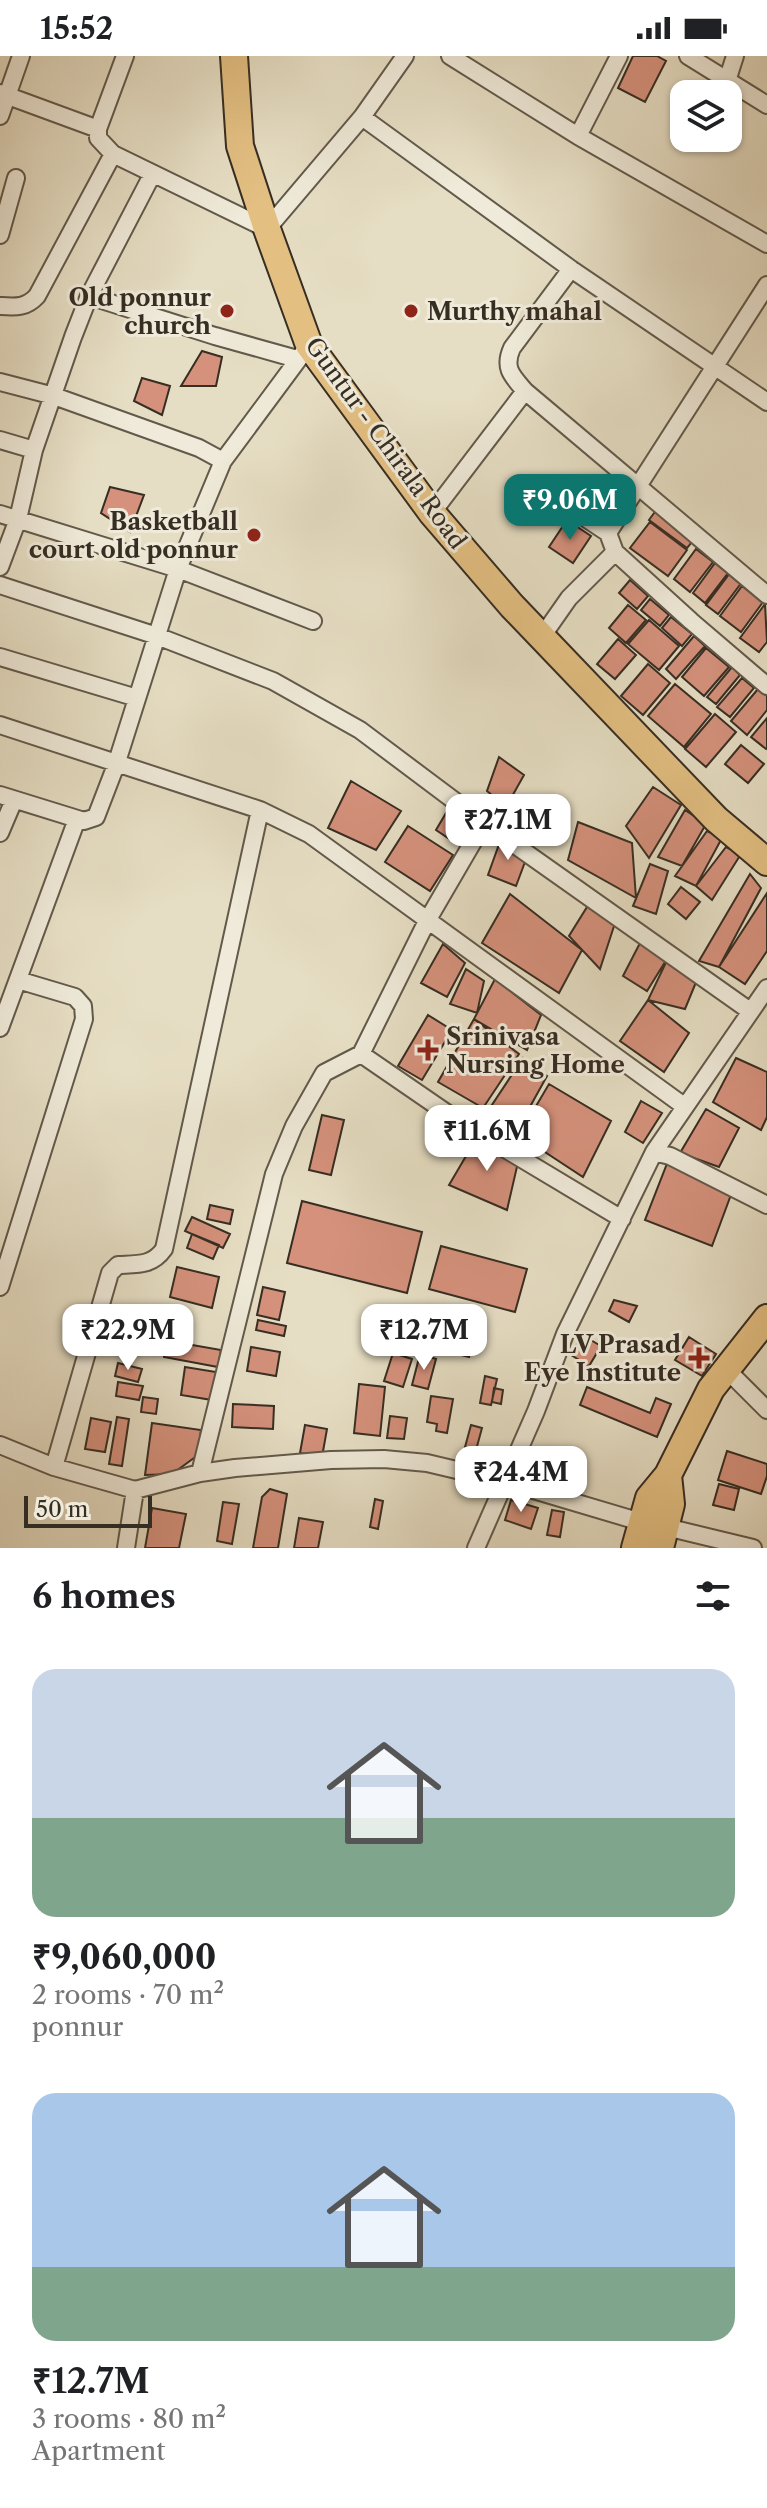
<!DOCTYPE html>
<meta charset="utf-8">
<style>
:root{--surface:#fff;--page:#f6f6f6;--text:#202124;--muted:#757577;--accent:#0f766e}
body{margin:0;font-family:"Libre Caslon Text",serif;background:var(--page);color:var(--text);height:100vh;display:flex;flex-direction:column;font-size:30px;white-space:nowrap}
*{box-sizing:border-box;margin:0}
p{font-size:26px;color:var(--muted)}
.icon{flex:none;width:44px;height:44px;fill:none;stroke:currentColor;stroke-width:2;stroke-linecap:round;stroke-linejoin:round}
.map{position:relative;height:1492px;overflow:hidden}
.panel{display:flex;flex-direction:column;background:var(--surface);flex:1}
.panel>*{flex:none}
.fabs{position:absolute;left:670px;top:24px;display:grid;gap:16px}
.fabs a{display:grid;place-items:center;width:72px;height:72px;border-radius:16px;background:var(--surface);box-shadow:0 2px 6px #0004;font-size:40px}
.scale{position:absolute;left:24px;bottom:20px;width:128px;box-sizing:border-box;padding-left:8px;border:4px solid #362d23;border-top:0;font-size:22px;line-height:28px;white-space:nowrap;color:#362d23;-webkit-text-stroke:6px #efead9;paint-order:stroke}
.price{position:absolute;translate:-50% -68px;padding:0 18px;border-radius:16px;background:#fff;color:#222;font-size:26px;line-height:52px;filter:drop-shadow(0 2px 4px #0008)}
.price::after{content:'';position:absolute;left:50%;top:48px;width:24px;height:18px;margin-left:-12px;background:inherit;clip-path:polygon(0 0,100% 0,50% 100%)}
.price.on{background:var(--accent);color:#fff}
ul{padding:0;list-style:none}
li{display:grid;align-content:center;gap:16px;height:424px;padding:0 32px}
li span{display:grid;place-items:center;height:248px;border-radius:24px;color:#555}
li>.icon{margin-inline-start:auto}
span .icon{width:144px;height:144px;fill:#fffc;stroke-width:1}
li b{font-size:34px}
h2{display:flex;justify-content:space-between;align-items:center;height:96px;padding:0 32px;font-size:34px}
.status{display:flex;justify-content:space-between;align-items:center;height:56px;padding:0 40px;background:var(--surface);direction:ltr}
.status svg{height:22px;fill:currentColor}
.map>svg:first-child{display:block}
.building{fill:#d5917c;stroke:#362d23;stroke-width:2}
.lines{fill:none;stroke-linecap:round;stroke-linejoin:round}
.street-casing{stroke:#62594b;stroke-width:20}
.primary-casing{stroke:#362d23;stroke-width:30}
.street{stroke:#efead9;stroke-width:16}
.primary{stroke:#e3bf82;stroke-width:26}
.poi-dot{fill:#8f2418;stroke:#efead9;stroke-width:3}
.labels{text-anchor:middle;dominant-baseline:central;stroke-width:6;stroke-linejoin:round;paint-order:stroke}
.poi-label{font-size:24px;font-weight:bold;fill:#362d23;stroke:#efead9;text-anchor:end}
.street-label{font-size:24px;fill:#362d23;stroke:#efead9}
</style>
<div class="status"><b>15:52</b><svg viewBox="0 0 49 12"><path d="M0 12V9h3v3zM5 12V6h3v6zM10 12V3h3v9zM15 12V0h3v12zM26 1h20v11H26zM47 4h2v5h-2z"/></svg></div>
<div class="map">
<svg width="767" height="1492" viewBox="0 0 767 1492">
<rect width="100%" height="100%" fill="#e6dec4"/>
<filter id="stains"><feTurbulence type="fractalNoise" baseFrequency=".0025" numOctaves="4"/><feColorMatrix values="0 0 0 0 .2 0 0 0 0 .09 0 0 0 0 .02 0 0 0 .5 -.17"/></filter>
<radialGradient id="worn" r=".72"><stop offset=".6" stop-color="#630" stop-opacity="0"/><stop offset="1" stop-color="#630" stop-opacity=".3"/></radialGradient>
<path class="building" d="M 633,0 L 657,0 L 666,5 L 645,46 L 618,32 Z
M 202,295 L 222,301 L 216,330 L 181,330 Z
M 142,322 L 170,330 L 162,359 L 134,345 Z
M 110,431 L 144,439 L 130,476 L 101,457 Z
M 657,453 L 695,482 L 687,492 L 649,464 Z
M 567,464 L 591,480 L 573,507 L 549,491 Z
M 650,466 L 687,494 L 668,520 L 630,492 Z
M 696,493 L 713,506 L 690,536 L 674,523 Z
M 715,507 L 728,517 L 705,547 L 693,537 Z
M 730,517 L 742,526 L 718,558 L 706,549 Z
M 630,524 L 648,540 L 637,553 L 619,537 Z
M 742,530 L 763,546 L 741,576 L 720,560 Z
M 650,543 L 669,559 L 660,570 L 641,554 Z
M 765,548 L 767,586 L 759,596 L 740,582 Z
M 628,549 L 646,564 L 626,587 L 609,572 Z
M 671,561 L 692,578 L 682,590 L 662,572 Z
M 649,564 L 679,590 L 659,614 L 628,588 Z
M 694,580 L 705,590 L 676,623 L 666,613 Z
M 618,583 L 636,599 L 615,623 L 597,608 Z
M 706,592 L 729,611 L 704,640 L 682,621 Z
M 648,608 L 670,627 L 643,659 L 621,640 Z
M 732,611 L 740,619 L 716,648 L 707,641 Z
M 742,622 L 754,632 L 730,661 L 717,651 Z
M 675,628 L 711,658 L 684,691 L 648,660 Z
M 758,633 L 767,640 L 767,654 L 747,679 L 731,665 Z
M 715,658 L 736,676 L 706,711 L 685,693 Z
M 767,662 L 767,692 L 766,693 L 751,681 Z
M 741,689 L 764,708 L 748,727 L 725,708 Z
M 499,701 L 524,719 L 506,751 L 487,735 Z
M 351,725 L 401,755 L 376,794 L 328,772 Z
M 653,731 L 681,749 L 649,802 L 626,770 Z
M 449,752 L 468,764 L 454,786 L 436,774 Z
M 685,754 L 706,768 L 682,810 L 658,801 Z
M 578,766 L 632,787 L 636,842 L 568,804 Z
M 408,770 L 453,799 L 430,835 L 385,806 Z
M 707,775 L 722,782 L 696,830 L 675,820 Z
M 502,780 L 528,798 L 516,830 L 488,819 Z
M 726,791 L 741,798 L 712,844 L 696,830 Z
M 650,808 L 668,815 L 656,858 L 633,850 Z
M 750,818 L 761,832 L 719,911 L 699,905 Z
M 681,831 L 700,846 L 686,863 L 668,848 Z
M 767,837 L 767,895 L 745,928 L 719,911 Z
M 510,838 L 582,894 L 559,937 L 482,887 Z
M 592,843 L 617,861 L 600,913 L 569,880 Z
M 640,887 L 670,898 L 647,935 L 623,920 Z
M 443,888 L 465,907 L 447,941 L 421,927 Z
M 670,898 L 699,919 L 685,953 L 648,944 Z
M 466,913 L 484,925 L 477,957 L 450,948 Z
M 495,923 L 541,959 L 527,994 L 474,963 Z
M 648,944 L 689,977 L 664,1016 L 620,985 Z
M 428,959 L 452,974 L 422,1024 L 398,1010 Z
M 474,963 L 519,998 L 483,1052 L 438,1026 Z
M 523,1002 L 547,1020 L 511,1085 L 482,1064 Z
M 736,1002 L 767,1016 L 767,1061 L 761,1074 L 713,1046 Z
M 549,1028 L 611,1065 L 583,1121 L 519,1079 Z
M 641,1045 L 662,1057 L 643,1087 L 625,1076 Z
M 706,1053 L 739,1072 L 719,1111 L 680,1097 Z
M 322,1059 L 344,1064 L 331,1119 L 309,1114 Z
M 479,1078 L 519,1102 L 507,1154 L 449,1129 Z
M 670,1100 L 732,1136 L 712,1190 L 645,1164 Z
M 302,1145 L 422,1176 L 407,1237 L 287,1207 Z
M 210,1149 L 233,1154 L 230,1168 L 207,1163 Z
M 192,1161 L 230,1178 L 223,1192 L 185,1175 Z
M 192,1178 L 219,1189 L 213,1203 L 187,1192 Z
M 441,1190 L 527,1213 L 515,1256 L 429,1233 Z
M 177,1211 L 219,1221 L 212,1252 L 170,1241 Z
M 263,1231 L 285,1236 L 279,1264 L 257,1259 Z
M 614,1244 L 637,1250 L 629,1266 L 609,1255 Z
M 125,1255 L 157,1261 L 153,1284 L 120,1278 Z
M 258,1264 L 286,1270 L 284,1280 L 256,1274 Z
M 447,1275 L 457,1279 L 451,1295 L 441,1291 Z
M 459,1279 L 474,1284 L 469,1301 L 454,1297 Z
M 582,1279 L 601,1290 L 589,1310 L 571,1299 Z
M 689,1281 L 716,1298 L 702,1320 L 675,1304 Z
M 158,1283 L 221,1294 L 218,1311 L 164,1301 L 165,1290 L 157,1289 Z
M 251,1291 L 280,1296 L 276,1320 L 247,1315 Z
M 393,1297 L 412,1303 L 403,1331 L 384,1325 Z
M 420,1298 L 436,1303 L 428,1333 L 412,1329 Z
M 118,1307 L 142,1313 L 138,1326 L 115,1320 Z
M 185,1311 L 216,1316 L 212,1344 L 181,1339 Z
M 485,1320 L 497,1323 L 491,1349 L 480,1347 Z
M 118,1326 L 143,1330 L 139,1344 L 116,1340 Z
M 359,1328 L 385,1331 L 380,1380 L 354,1377 Z
M 587,1331 L 650,1357 L 656,1342 L 671,1348 L 657,1381 L 580,1349 Z
M 494,1332 L 503,1334 L 501,1348 L 492,1346 Z
M 431,1340 L 453,1343 L 447,1377 L 436,1375 L 437,1368 L 427,1366 Z
M 143,1341 L 158,1343 L 156,1358 L 141,1356 Z
M 233,1348 L 274,1350 L 273,1373 L 232,1371 Z
M 390,1360 L 407,1362 L 404,1383 L 387,1382 Z
M 117,1361 L 129,1363 L 122,1410 L 109,1408 Z
M 91,1362 L 111,1366 L 105,1396 L 85,1393 Z
M 152,1367 L 201,1374 L 198,1399 L 172,1418 L 145,1419 Z
M 305,1369 L 327,1373 L 322,1401 L 300,1397 Z
M 471,1369 L 482,1372 L 476,1394 L 465,1391 Z
M 727,1395 L 767,1408 L 767,1420 L 761,1438 L 718,1424 Z
M 719,1428 L 739,1433 L 734,1454 L 713,1449 Z
M 270,1433 L 287,1438 L 278,1492 L 253,1492 L 262,1441 Z
M 375,1443 L 383,1445 L 378,1473 L 370,1471 Z
M 511,1444 L 538,1452 L 531,1473 L 505,1464 Z
M 223,1446 L 239,1448 L 232,1488 L 217,1485 Z
M 152,1452 L 186,1458 L 179,1492 L 145,1492 Z
M 552,1454 L 564,1456 L 560,1481 L 547,1479 Z
M 299,1462 L 323,1466 L 318,1492 L 294,1492 Z"/>
<g class="lines">
<defs>
<path id="street" d="M 125,0 L 98,73 L 98,82 L 113,98 L 267,173 L 362,61 L 405,0
M 450,0 L 578,80 L 767,188
M 688,0 L 767,49
M 727,25 L 735,0
M 0,37 L 98,73
M 0,60 L 21,0
M 362,61 L 571,213 L 767,346
M 578,80 L 619,0
M 0,179 L 16,122
M 571,213 L 512,292 C 503,312 512,320 525,335 L 767,539
M 89,240 L 215,280 L 297,303
M 0,250 C 16,251 26,252 37,240 L 113,98
M 0,326 L 54,340 L 199,392 L 223,405
M 0,384 L 34,394
M 432,457 L 525,335
M 0,458 L 178,513 L 313,565
M 608,477 L 767,229
M 615,496 L 691,565 L 767,630
M 0,511 L 18,463 L 34,394 L 73,281 L 89,240 L 152,119
M 0,529 L 157,580 L 273,625 L 360,674 L 484,767 L 750,955
M 541,582 L 569,542 L 615,496 L 608,477 L 572,453 L 551,436
M 0,601 L 137,642
M 0,669 L 260,754 L 309,778 L 684,1050
M 0,739 L 84,765 L 96,761 L 116,709 L 178,513 L 223,405 L 309,289
M 0,777 L 14,744
M 0,972 L 77,763
M 361,998 L 457,1064 L 622,1163
M 654,1096 L 670,1100 L 767,1149
M 0,1231 L 84,963 L 83,950 L 75,941 L 18,924
M 726,1313 L 767,1354
M 0,1389 L 54,1411 L 135,1434 L 200,1417 L 235,1412 L 331,1404 L 384,1403 L 427,1407 L 503,1425 L 641,1466
M 54,1411 L 110,1217 L 118,1209 C 138,1208 152,1210 164,1193 L 260,754
M 200,1417 L 274,1118 L 294,1070 L 324,1017 L 361,998 L 427,865 L 484,767
M 666,1471 L 753,1492
M 126,1492 L 135,1434
M 476,1492 L 536,1355 L 565,1278 L 654,1096 L 767,932"/>
<path id="primary" d="M 234,0 L 240,90 L 267,173 L 309,289 L 432,457 L 512,550 L 716,763 L 767,806
M 635,1492 L 649,1442 L 668,1419 L 711,1333 L 767,1262
M 660,1492 L 671,1448 L 668,1419"/>
</defs>
<use href="#street" class="street-casing"/>
<use href="#primary" class="primary-casing"/>
<use href="#street" class="street"/>
<use href="#primary" class="primary"/>
</g>
<g class="poi-dot">
<circle cx="227" cy="255" r="8"/>
<circle cx="411" cy="255" r="8"/>
<circle cx="254" cy="479" r="8"/>
<path d="M424 982h8v8h8v8h-8v8h-8v-8h-8v-8h8z"/>
<path d="M695 1290h8v8h8v8h-8v8h-8v-8h-8v-8h8z"/>
</g>
<g class="labels">
<g class="poi-label">
<text x="211" y="241">Old ponnur<tspan x="211" dy="28">church</tspan></text>
<text x="427" y="255" text-anchor="start">Murthy mahal</text>
<text x="238" y="465">Basketball<tspan x="238" dy="28">court old ponnur</tspan></text>
<text x="446" y="980" text-anchor="start">Srinivasa<tspan x="446" dy="28">Nursing Home</tspan></text>
<text x="681" y="1288">LV Prasad<tspan x="681" dy="28">Eye Institute</tspan></text>
</g>
<g class="street-label">
<text transform="translate(386 387) rotate(54)">Guntur - Chirala Road</text>
</g>
</g>
<rect width="100%" height="100%" filter="url(#stains)"/>
<rect width="100%" height="100%" fill="url(#worn)"/>
</svg>
<div class="fabs">
<a><svg class="icon" aria-label="layers" viewBox="0 0 24 24"><path d="M12 4l9 5-9 5-9-5zM3 14l9 5 9-5"/></svg></a>
</div>
<div class="scale">50 m</div>
<b class="price on" style="left:570px;top:486px">₹9.06M</b>
<b class="price" style="left:508px;top:806px">₹27.1M</b>
<b class="price" style="left:487px;top:1117px">₹11.6M</b>
<b class="price" style="left:128px;top:1316px">₹22.9M</b>
<b class="price" style="left:424px;top:1316px">₹12.7M</b>
<b class="price" style="left:521px;top:1458px">₹24.4M</b>
</div>
<section class="panel">
<h2>6 homes<svg class="icon" aria-label="filters" viewBox="0 0 24 24"><path d="M4 7h16M4 17h16"/><circle cx="9" cy="7" r="2"/><circle cx="15" cy="17" r="2"/></svg></h2>
<ul>
<li><span style="background:linear-gradient(#c9d6e8 60%,#7fa58c 0)"><svg class="icon" aria-label="home" viewBox="0 0 24 24"><path d="M3 11l9-7 9 7M6 9v11h12V9"/></svg></span><div><b>₹9,060,000</b><p>2 rooms · 70 m²</p><p>ponnur</p></div></li>
<li><span style="background:linear-gradient(#a9c7e8 70%,#7fa58c 0)"><svg class="icon" aria-label="home" viewBox="0 0 24 24"><path d="M3 11l9-7 9 7M6 9v11h12V9"/></svg></span><div><b>₹12.7M</b><p>3 rooms · 80 m²</p><p>Apartment</p></div></li>
</ul>
</section>
